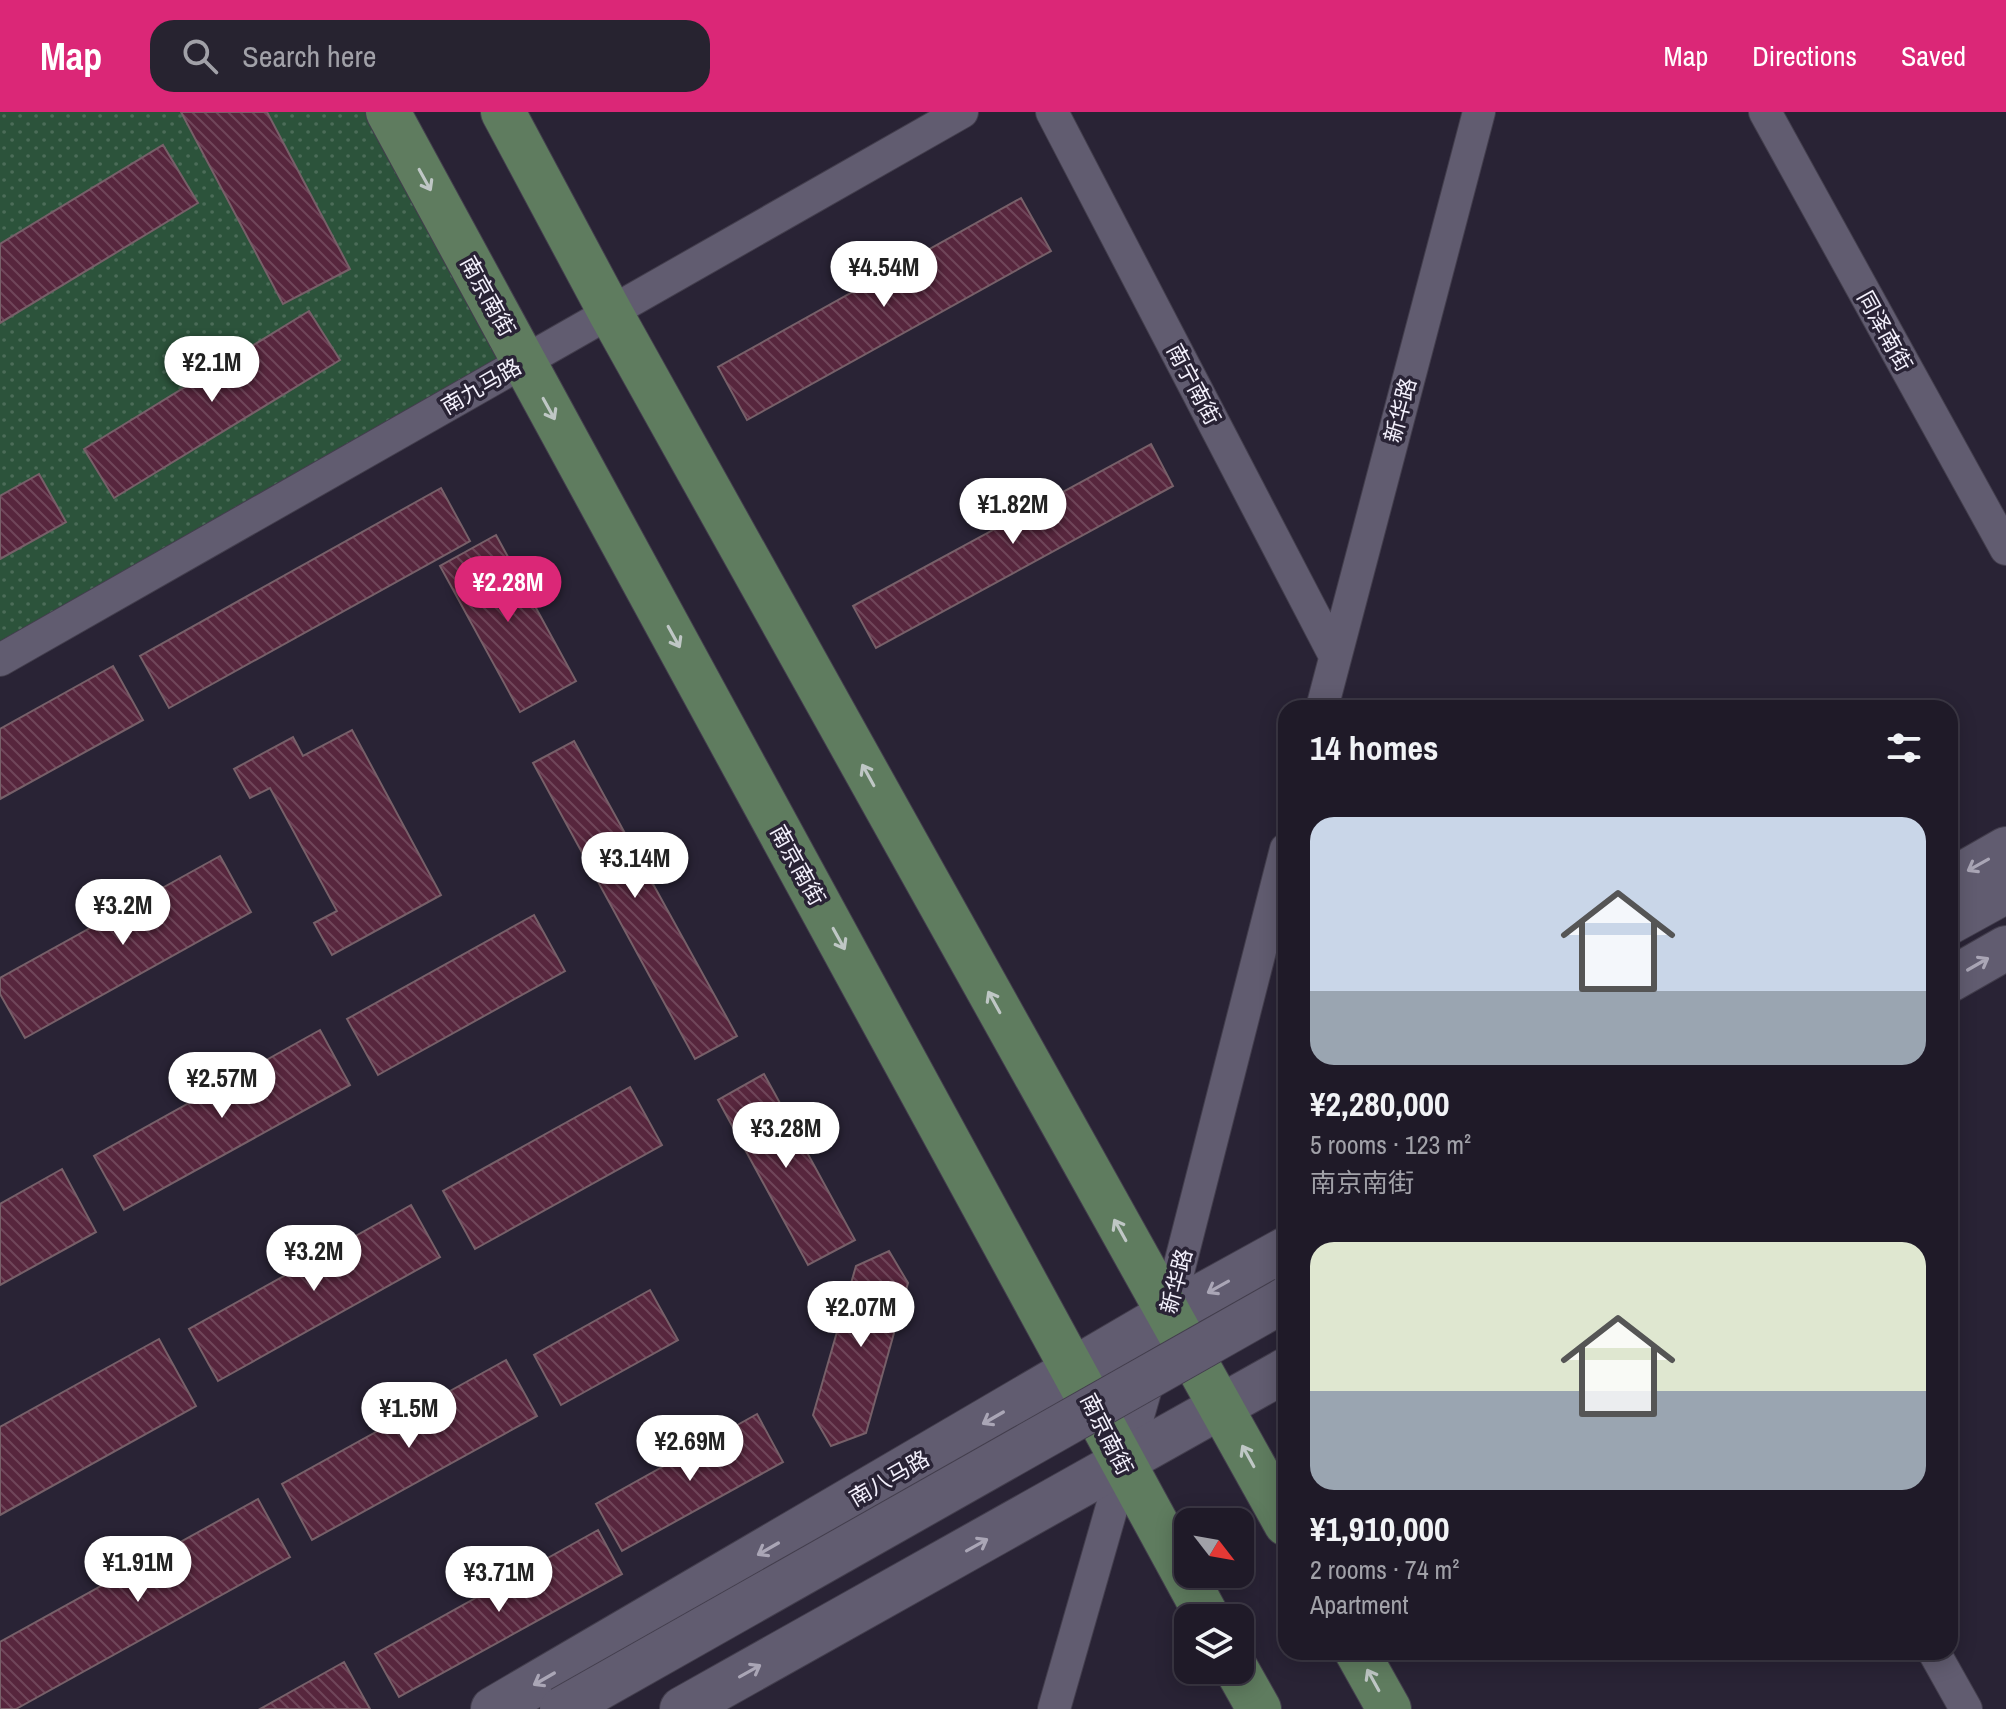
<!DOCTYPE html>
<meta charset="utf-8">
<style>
:root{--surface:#1f1a28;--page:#272330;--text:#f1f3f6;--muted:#a1a1a8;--line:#3c3845;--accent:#db2777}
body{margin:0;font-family:"Archivo Narrow","Noto Sans SC",sans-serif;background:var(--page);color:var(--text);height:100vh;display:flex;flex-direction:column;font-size:30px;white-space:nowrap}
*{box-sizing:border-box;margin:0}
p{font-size:26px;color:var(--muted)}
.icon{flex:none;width:44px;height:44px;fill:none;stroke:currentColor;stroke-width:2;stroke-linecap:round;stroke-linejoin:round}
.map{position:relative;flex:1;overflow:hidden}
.drawer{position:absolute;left:1278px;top:588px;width:680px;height:960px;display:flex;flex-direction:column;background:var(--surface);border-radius:24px;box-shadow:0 4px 20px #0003,0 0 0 2px var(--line)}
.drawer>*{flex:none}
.needle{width:52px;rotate:121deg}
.fabs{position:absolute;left:1174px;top:1396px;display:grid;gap:16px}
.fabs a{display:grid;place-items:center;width:80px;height:80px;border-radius:16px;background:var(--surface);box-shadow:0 4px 20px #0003,0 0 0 2px var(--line);font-size:40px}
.price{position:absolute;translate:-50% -68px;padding:0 18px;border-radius:28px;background:#fff;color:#222;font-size:26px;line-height:52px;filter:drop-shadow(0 2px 4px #0008)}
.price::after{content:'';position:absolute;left:50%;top:48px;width:24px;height:18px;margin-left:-12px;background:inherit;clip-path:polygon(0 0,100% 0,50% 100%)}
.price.selected{background:var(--accent);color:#fff}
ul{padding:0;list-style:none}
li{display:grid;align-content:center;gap:16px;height:424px;padding:0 32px}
li span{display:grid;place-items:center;height:248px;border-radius:24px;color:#555}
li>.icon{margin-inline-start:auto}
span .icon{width:144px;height:144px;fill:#fffc;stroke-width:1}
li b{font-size:34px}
h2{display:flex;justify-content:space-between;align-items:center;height:96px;padding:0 32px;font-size:34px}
header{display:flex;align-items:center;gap:48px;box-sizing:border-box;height:112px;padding:0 40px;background:var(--accent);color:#fff}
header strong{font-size:38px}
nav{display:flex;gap:44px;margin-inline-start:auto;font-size:28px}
.search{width:560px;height:72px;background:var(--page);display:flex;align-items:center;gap:20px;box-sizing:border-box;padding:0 28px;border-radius:24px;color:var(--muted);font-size:30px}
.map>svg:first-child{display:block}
.park{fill:url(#park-dots)}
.building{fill:url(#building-back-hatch);stroke:#776069;stroke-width:2}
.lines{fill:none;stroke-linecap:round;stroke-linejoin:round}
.minor-casing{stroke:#433e4d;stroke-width:34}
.secondary-casing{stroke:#433e4d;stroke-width:46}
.primary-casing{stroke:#433e4d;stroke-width:46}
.minor{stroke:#615c70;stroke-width:32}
.secondary{stroke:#615c70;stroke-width:44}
.primary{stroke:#5f7c5f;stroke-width:44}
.secondary-bridge-casing{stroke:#433e4d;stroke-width:46;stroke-linecap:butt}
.secondary-bridge{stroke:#615c70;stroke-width:44}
.oneway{stroke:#bfc7c5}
.oneway2{stroke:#aaa6b6}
.labels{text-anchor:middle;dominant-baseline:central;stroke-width:7;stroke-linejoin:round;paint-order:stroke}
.street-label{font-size:22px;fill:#f3f0fc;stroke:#292335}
</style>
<header>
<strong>Map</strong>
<div class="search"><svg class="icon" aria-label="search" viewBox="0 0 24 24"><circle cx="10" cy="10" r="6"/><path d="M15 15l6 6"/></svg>Search here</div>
<nav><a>Map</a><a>Directions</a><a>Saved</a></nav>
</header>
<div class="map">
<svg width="2006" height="1597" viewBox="0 0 2006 1597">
<defs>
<pattern id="park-dots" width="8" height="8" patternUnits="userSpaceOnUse" patternTransform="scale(2)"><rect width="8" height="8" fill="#2c533b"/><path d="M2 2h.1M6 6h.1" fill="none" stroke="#4b6c58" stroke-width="1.8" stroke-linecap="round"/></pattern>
<pattern id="building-back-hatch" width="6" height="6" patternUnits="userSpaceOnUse" patternTransform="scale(2)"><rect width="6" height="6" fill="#57263d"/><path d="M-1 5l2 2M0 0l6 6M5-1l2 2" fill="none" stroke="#70465a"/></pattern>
</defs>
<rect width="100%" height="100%" fill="#292335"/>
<path class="park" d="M 0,0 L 388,0 L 523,249 L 0,548 Z"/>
<path class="building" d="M 181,0 L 267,0 L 350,157 L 283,192 Z
M 163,33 L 198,91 L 0,211 L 0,132 Z
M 1021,86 L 1051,139 L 747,308 L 718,255 Z
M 309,199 L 340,248 L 114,386 L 84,337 Z
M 1151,332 L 1173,374 L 876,536 L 853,494 Z
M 39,362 L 66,410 L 0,447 L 0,384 Z
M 441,376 L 470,429 L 169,596 L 140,544 Z
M 496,423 L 576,569 L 520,600 L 440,454 Z
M 113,554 L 143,608 L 0,687 L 0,617 Z
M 352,618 L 441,783 L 332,843 L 314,811 L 337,799 L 270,676 L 250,686 L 234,657 L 293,625 L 303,644 Z
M 574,629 L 737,924 L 695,947 L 533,651 Z
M 220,744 L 251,800 L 25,926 L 0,882 L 0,866 Z
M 534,803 L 565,859 L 378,963 L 347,907 Z
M 320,918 L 350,973 L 124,1098 L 94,1044 Z
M 764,962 L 855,1128 L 808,1153 L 718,988 Z
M 630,975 L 662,1033 L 475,1137 L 443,1079 Z
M 62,1057 L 96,1120 L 0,1173 L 0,1092 Z
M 411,1093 L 440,1145 L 218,1269 L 189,1217 Z
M 889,1139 L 908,1171 L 866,1321 L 831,1334 L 813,1303 L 856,1154 Z
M 650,1178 L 678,1228 L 561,1293 L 534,1243 Z
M 159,1227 L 196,1294 L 0,1403 L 0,1315 Z
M 506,1248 L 537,1304 L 312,1428 L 282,1372 Z
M 757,1302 L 783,1350 L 622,1439 L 596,1392 Z
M 258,1387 L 290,1445 L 16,1597 L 0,1597 L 0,1530 Z
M 598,1418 L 622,1462 L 399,1585 L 375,1542 Z
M 344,1550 L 370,1597 L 260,1597 Z"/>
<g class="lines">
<defs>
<path id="minor" d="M 1052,0 L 1335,544
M 1765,0 L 2006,437
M 0,548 L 962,0
M 1322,596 L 1479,0
M 1165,1211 L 1286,737
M 1934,1540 L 1966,1597
M 1054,1597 L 1152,1255"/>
<path id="secondary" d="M 1950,769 L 2006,737
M 1950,810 L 2006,779
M 1950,868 L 2006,836
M 493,1597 L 1168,1202 L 1286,1137
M 682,1597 L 1286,1258"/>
<path id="primary" d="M 388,0 L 1208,1506
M 503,0 L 610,200 L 1286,1412
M 1357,1540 L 1389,1597
M 1237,1558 L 1259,1597"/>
</defs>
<use href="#minor" class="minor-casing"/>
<use href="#secondary" class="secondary-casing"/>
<use href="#primary" class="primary-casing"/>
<use href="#minor" class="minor"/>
<use href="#secondary" class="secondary"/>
<use href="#primary" class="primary"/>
<defs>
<path id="secondary-bridge" d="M 562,1597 L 1286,1187"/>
</defs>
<use href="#secondary-bridge" class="secondary-bridge-casing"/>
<use href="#secondary-bridge" class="secondary-bridge"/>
</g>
<defs><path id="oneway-shaft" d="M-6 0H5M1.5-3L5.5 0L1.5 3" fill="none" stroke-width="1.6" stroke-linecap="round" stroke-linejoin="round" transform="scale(2)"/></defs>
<g class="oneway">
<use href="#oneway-shaft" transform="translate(425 68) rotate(61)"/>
<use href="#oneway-shaft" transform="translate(549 297) rotate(61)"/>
<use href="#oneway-shaft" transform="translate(674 525) rotate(61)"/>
<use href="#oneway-shaft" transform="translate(868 663) rotate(-119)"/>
<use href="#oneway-shaft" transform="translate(839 827) rotate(61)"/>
<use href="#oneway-shaft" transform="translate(994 890) rotate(-119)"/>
<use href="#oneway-shaft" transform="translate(1120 1118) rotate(-119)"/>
<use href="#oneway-shaft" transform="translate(1248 1344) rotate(-119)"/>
<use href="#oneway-shaft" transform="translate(1373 1568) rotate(-119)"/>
</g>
<g class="oneway2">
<use href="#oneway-shaft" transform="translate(1978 753) rotate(151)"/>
<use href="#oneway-shaft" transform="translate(1978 852) rotate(-30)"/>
<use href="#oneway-shaft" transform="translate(1218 1175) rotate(151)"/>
<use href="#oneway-shaft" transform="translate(993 1306) rotate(150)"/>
<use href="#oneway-shaft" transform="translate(977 1433) rotate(-29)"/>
<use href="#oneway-shaft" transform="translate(768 1437) rotate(150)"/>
<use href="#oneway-shaft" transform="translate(750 1559) rotate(-29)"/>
<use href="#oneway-shaft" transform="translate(544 1567) rotate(150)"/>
</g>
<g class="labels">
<g class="street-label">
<text transform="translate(488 184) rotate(61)">南京南街</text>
<text transform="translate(1885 219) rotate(61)">同泽南街</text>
<text transform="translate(1194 272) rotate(62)">南宁南街</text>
<text transform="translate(481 274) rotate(-30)">南九马路</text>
<text transform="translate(1400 298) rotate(-75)">新华路</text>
<text transform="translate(798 753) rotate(61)">南京南街</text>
<text transform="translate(1176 1169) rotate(-75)">新华路</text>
<text transform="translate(1107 1322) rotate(63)">南京南街</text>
<text transform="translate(889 1366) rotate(-30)">南八马路</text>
</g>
</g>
</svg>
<div class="fabs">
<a><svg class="needle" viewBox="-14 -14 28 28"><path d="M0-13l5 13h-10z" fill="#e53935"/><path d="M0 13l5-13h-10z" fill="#a1a1a8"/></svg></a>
<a><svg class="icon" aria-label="layers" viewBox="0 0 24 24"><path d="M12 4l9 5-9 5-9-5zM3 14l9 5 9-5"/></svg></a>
</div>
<b class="price" style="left:884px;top:197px">¥4.54M</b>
<b class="price" style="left:212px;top:292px">¥2.1M</b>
<b class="price" style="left:1013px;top:434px">¥1.82M</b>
<b class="price selected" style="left:508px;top:512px">¥2.28M</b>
<b class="price" style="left:635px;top:788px">¥3.14M</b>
<b class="price" style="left:123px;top:835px">¥3.2M</b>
<b class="price" style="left:222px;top:1008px">¥2.57M</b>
<b class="price" style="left:786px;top:1058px">¥3.28M</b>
<b class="price" style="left:314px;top:1181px">¥3.2M</b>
<b class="price" style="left:861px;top:1237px">¥2.07M</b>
<b class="price" style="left:409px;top:1338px">¥1.5M</b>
<b class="price" style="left:690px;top:1371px">¥2.69M</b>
<b class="price" style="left:138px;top:1492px">¥1.91M</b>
<b class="price" style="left:499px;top:1502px">¥3.71M</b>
<section class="drawer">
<h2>14 homes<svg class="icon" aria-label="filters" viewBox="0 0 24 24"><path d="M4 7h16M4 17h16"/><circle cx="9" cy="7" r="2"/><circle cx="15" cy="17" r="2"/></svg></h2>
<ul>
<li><span style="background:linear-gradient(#c9d6e8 70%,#9aa5b1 0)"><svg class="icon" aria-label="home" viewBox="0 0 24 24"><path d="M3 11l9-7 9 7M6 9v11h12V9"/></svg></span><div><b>¥2,280,000</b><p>5 rooms · 123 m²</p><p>南京南街</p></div></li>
<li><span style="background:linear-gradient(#dfe7d0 60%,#9aa5b1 0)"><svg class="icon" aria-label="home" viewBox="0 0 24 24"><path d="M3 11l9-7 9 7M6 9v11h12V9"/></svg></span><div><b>¥1,910,000</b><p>2 rooms · 74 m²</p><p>Apartment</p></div></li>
</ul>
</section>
</div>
